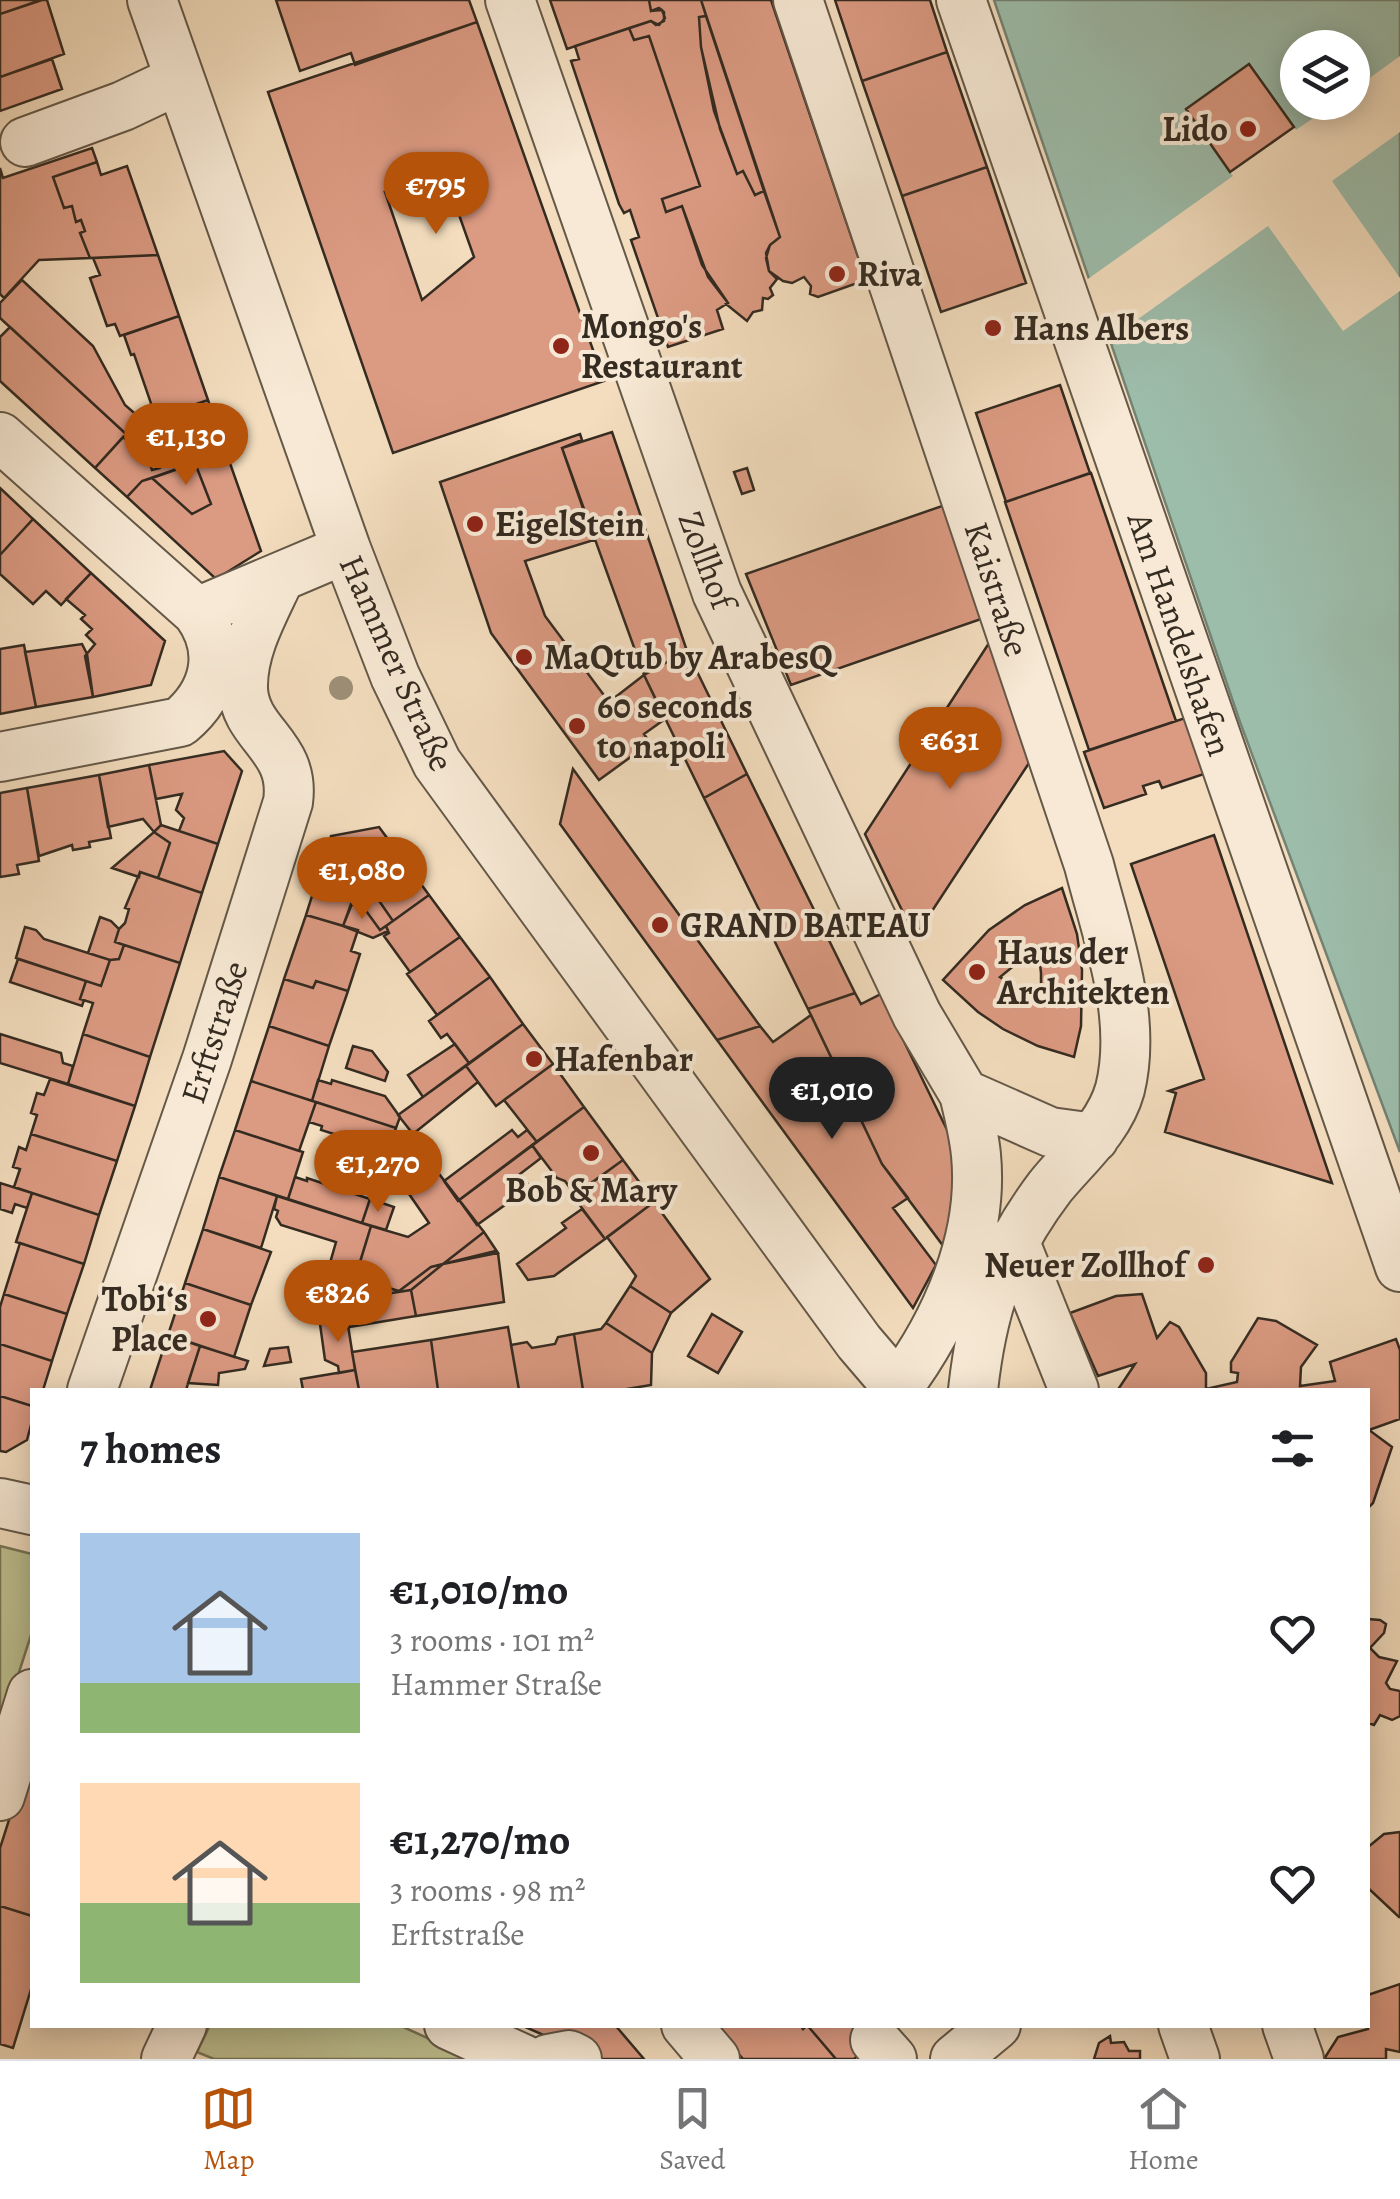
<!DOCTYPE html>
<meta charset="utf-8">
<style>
:root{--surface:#fff;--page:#f2f2f2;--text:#202124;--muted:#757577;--line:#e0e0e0;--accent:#b45309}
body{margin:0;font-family:Alegreya,serif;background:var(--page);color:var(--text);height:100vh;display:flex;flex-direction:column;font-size:38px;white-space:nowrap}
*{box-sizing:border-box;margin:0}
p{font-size:32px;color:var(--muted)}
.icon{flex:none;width:55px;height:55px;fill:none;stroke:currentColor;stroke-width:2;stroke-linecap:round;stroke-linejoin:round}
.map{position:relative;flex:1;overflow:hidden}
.side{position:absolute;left:30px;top:1388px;width:1340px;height:640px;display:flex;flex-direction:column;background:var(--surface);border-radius:0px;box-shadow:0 5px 25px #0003}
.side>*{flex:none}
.tools{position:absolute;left:1280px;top:30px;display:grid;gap:20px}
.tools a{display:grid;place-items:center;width:90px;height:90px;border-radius:50%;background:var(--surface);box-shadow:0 5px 25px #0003;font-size:50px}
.price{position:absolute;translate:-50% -85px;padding:0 22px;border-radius:35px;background:var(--accent);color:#fff;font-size:32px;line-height:65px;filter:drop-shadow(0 2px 5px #0008)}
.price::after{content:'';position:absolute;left:50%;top:60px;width:30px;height:22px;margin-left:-15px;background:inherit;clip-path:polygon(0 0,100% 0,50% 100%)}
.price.on{background:#222;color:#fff}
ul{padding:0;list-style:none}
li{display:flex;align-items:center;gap:30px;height:250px;padding:0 50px}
li span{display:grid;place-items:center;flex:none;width:280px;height:200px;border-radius:0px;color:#555}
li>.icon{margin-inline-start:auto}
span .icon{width:120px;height:120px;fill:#fffc;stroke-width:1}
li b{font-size:42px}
h2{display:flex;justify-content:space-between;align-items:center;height:120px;padding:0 50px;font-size:42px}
.tab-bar{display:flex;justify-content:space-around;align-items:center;height:140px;border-top:2px solid var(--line);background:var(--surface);font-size:28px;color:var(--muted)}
.tab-bar a{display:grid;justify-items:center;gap:5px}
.tab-bar .on{color:var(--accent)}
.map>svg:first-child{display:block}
.green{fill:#bec090;stroke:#797658;stroke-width:2.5}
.water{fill:#9dbdab;stroke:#738374;stroke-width:2.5;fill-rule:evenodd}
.pier{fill:#f3ddbe}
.building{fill:#db9a82;stroke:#342b21;stroke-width:2.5;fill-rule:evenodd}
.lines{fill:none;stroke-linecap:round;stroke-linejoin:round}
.minor-casing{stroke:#645848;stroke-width:52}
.minor{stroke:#f7e9d5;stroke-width:48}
.tree{fill:#9d8f77}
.poi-dot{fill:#8f2418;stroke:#f7e9d5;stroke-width:4}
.labels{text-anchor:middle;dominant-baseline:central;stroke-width:8;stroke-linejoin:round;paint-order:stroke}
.poi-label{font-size:35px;font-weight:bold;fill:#342b21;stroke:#f7e9d5;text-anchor:start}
.street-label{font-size:35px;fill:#342b21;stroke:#f7e9d5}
</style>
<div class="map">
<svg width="1400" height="2059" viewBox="0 0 1400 2059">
<rect width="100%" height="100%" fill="#f3ddbe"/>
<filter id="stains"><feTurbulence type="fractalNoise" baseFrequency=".002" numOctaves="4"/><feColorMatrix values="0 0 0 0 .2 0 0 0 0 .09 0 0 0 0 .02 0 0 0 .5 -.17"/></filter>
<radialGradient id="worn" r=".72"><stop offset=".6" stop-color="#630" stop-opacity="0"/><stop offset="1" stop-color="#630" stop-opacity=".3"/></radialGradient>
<path class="green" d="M 0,1546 L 32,1554 L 32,1632 L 0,1731 Z
M 210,2025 L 399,2025 L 473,2059 L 214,2059 L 197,2052 Z"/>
<path class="water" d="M 994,0 L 1400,0 L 1400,1152 L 1240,722 ZM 1298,48 L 1352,48 L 1352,102 L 1298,102 Z"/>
<path class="pier" d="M 1400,56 L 1400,132 L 1332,181 L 1400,278 L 1400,291 L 1343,331 L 1268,226 L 1106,342 L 1085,281 L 1233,176 L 1186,109 L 1249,64 L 1296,130 L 1335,103 L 1352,102 L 1353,90 Z"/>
<path class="building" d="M 0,0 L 37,0 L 38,1 L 0,14 Z
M 42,0 L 47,0 L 64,54 L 0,77 L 0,14 Z
M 276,0 L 469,0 L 477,22 L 355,65 L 351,53 L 300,71 Z
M 550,0 L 649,0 L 651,11 L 662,10 L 665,18 L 659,25 L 651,21 L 567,49 Z
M 649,0 L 701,0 L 706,16 L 699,17 L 701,47 L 720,129 L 737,174 L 743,171 L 755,195 L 764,191 L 780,237 L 770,245 L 766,258 L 769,271 L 777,279 L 770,288 L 773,295 L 768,299 L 763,298 L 762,310 L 753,312 L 747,321 L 726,304 L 728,303 L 708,277 L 682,206 L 666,212 L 662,199 L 700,186 L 649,36 L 634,40 L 629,28 L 651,21 L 656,25 L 664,21 L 664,12 L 659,8 L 651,11 Z
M 701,0 L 771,0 L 866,280 L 818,297 L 810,294 L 811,286 L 804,277 L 792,283 L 783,281 L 769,271 L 766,253 L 770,245 L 780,237 Z
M 835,0 L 930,0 L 947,52 L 862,81 Z
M 706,16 L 764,191 L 755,195 L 743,171 L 737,174 L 714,111 L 701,47 L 699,17 Z
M 477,22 L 604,381 L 393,453 L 268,92 ZM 385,192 L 452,195 L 474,257 L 422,300 Z
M 629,28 L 634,40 L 649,36 L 700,186 L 662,199 L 666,212 L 682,206 L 702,265 L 728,303 L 717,310 L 723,329 L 668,347 L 631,240 L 639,237 L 630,210 L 624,213 L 619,204 L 571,61 L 579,59 L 575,46 Z
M 947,52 L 987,167 L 902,196 L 862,81 Z
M 52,59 L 62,89 L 0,111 L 0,77 Z
M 1249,64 L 1294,127 L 1230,172 L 1186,109 Z
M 92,148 L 97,162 L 53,177 L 64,208 L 72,206 L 76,222 L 81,220 L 85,231 L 80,233 L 90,258 L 39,260 L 4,298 L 0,294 L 0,168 L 3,178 Z
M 97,162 L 101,175 L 127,166 L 158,255 L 90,258 L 80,233 L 85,231 L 81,220 L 76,222 L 72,206 L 64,208 L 53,177 Z
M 987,167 L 1026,283 L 941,312 L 902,196 Z
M 158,255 L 179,316 L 120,336 L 115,324 L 107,326 L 90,278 L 100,275 L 93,258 Z
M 22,280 L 93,346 L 125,405 L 140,418 L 126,434 L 0,318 L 0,303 Z
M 179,316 L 208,400 L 156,418 L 134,354 L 131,355 L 124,335 Z
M 10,327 L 126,434 L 95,468 L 0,381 L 0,337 Z
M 1060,385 L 1090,473 L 1006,502 L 976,413 Z
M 208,400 L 226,452 L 142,481 L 127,497 L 95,468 L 123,437 L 148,459 L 152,470 L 160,468 L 164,458 L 152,419 Z
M 612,432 L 687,651 L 644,675 L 562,448 Z
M 580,434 L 582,440 L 562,448 L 594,540 L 525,561 L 545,616 L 609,702 L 644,675 L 665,719 L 644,734 L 650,743 L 599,780 L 491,633 L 440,482 Z
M 226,452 L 261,551 L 216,579 L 127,497 L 142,481 L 152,478 L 192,514 L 211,504 L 195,463 Z
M 195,463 L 211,504 L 192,514 L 152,478 Z
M 747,468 L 754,490 L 742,494 L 734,472 Z
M 1091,473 L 1176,721 L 1089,750 L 1005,502 Z
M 0,488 L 33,519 L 0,555 Z
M 945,505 L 984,618 L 791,685 L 746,574 Z
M 33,519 L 91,573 L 61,605 L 46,591 L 33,604 L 0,574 L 0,555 Z
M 91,573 L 165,641 L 151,685 L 93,697 L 85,656 L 95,644 L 86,635 L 92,629 L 81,619 L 85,615 L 66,599 Z
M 991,640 L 1029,763 L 915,937 L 865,834 Z
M 82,644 L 87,654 L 93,697 L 36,707 L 25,652 Z
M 24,645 L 36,707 L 0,714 L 0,649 Z
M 687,651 L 747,774 L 704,798 L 644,675 Z
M 1188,717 L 1207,773 L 1162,788 L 1159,781 L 1143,786 L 1146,794 L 1104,808 L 1084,752 Z
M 224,751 L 242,771 L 218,844 L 179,831 L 184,818 L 176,810 L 182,794 L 156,799 L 149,765 Z
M 149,765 L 161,825 L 154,832 L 143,819 L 108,827 L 99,775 Z
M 573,769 L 760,1026 L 717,1040 L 560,824 Z
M 747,774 L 855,993 L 808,1009 L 704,798 Z
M 99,775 L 111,838 L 89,842 L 90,847 L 73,850 L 72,845 L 39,856 L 27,788 Z
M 27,788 L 39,861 L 17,865 L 19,874 L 0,877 L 0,793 Z
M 161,825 L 218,844 L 202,893 L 158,878 L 170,843 L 154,832 Z
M 379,827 L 429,895 L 393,921 L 373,892 L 356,894 L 343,926 L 306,915 L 331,836 Z
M 154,832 L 170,843 L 158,878 L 140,872 L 139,877 L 112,868 Z
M 1214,835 L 1332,1183 L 1165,1132 L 1176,1093 L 1169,1091 L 1204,1079 L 1131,864 Z
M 140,872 L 202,893 L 180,963 L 115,942 L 119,929 L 125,923 L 129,909 L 125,908 Z
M 1062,888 L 1077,934 L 1082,970 L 1081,1026 L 1074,1057 L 1038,1046 L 1003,1029 L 978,1012 L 943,980 L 989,930 L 1025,905 ZM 1038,946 L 1041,973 L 1041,1003 L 1000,977 Z
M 373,892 L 393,921 L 380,930 L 364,908 L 354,904 L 356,894 Z
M 429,895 L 460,937 L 410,972 L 384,936 L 389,933 L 386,926 Z
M 351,904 L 364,908 L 380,930 L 386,926 L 388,931 L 373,938 L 343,926 Z
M 306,915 L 358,930 L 351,951 L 360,954 L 348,991 L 316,981 L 313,988 L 284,979 Z
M 100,917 L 111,921 L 119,929 L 115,942 L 124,945 L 119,959 L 110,960 L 88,953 Z
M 25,927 L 36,930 L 44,939 L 110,960 L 101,986 L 16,958 Z
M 460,937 L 490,977 L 437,1015 L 407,974 Z
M 124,945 L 180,963 L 150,1057 L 83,1034 L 93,1003 L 80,999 L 86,981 L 101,986 L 110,960 L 119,959 Z
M 18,959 L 86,981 L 80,999 L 84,1000 L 82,1006 L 10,982 Z
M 490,977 L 523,1024 L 469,1063 L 447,1034 L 441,1038 L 429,1021 Z
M 284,979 L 313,988 L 316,981 L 348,991 L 329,1046 L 269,1026 Z
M 855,993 L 861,1004 L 881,994 L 951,1138 L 957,1192 L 944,1247 L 882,1164 L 808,1009 Z
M 811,1015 L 882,1164 L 908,1198 L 893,1208 L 936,1265 L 913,1308 L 717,1040 L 760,1026 L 773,1042 Z
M 523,1024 L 553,1064 L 496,1106 L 466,1066 Z
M 269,1026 L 329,1046 L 312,1101 L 251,1081 Z
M 0,1034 L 61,1053 L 63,1063 L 73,1066 L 68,1084 L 0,1063 Z
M 83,1034 L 150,1057 L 135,1106 L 68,1084 Z
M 455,1044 L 469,1063 L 423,1097 L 408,1075 Z
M 353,1046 L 372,1051 L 388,1072 L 385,1081 L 346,1068 Z
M 553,1064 L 584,1107 L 537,1142 L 504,1100 Z
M 466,1066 L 478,1082 L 413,1134 L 398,1115 Z
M 50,1079 L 135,1106 L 117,1161 L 31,1134 L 37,1115 L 31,1113 L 37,1093 L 44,1095 Z
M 318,1080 L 331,1084 L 332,1080 L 385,1096 L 400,1117 L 396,1128 L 312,1101 Z
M 251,1081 L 316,1102 L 299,1151 L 235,1130 Z
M 316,1102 L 396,1128 L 388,1151 L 321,1130 L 322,1126 L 309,1122 Z
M 584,1107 L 623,1160 L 575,1195 L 565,1181 L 557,1178 L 532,1145 Z
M 235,1130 L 303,1152 L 288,1199 L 219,1177 Z
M 512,1130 L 518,1137 L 527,1130 L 537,1142 L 458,1201 L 444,1181 Z
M 31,1134 L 117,1161 L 99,1215 L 14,1187 L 20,1169 L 13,1167 L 19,1147 L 26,1150 Z
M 532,1145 L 541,1158 L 520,1174 L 530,1187 L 477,1225 L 459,1200 Z
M 426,1157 L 484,1232 L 443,1264 L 431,1267 L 399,1291 L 355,1278 L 371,1226 L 408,1237 L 429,1223 L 398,1178 Z
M 623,1160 L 654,1202 L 605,1239 L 573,1196 Z
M 219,1177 L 277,1196 L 261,1248 L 203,1229 Z
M 295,1177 L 307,1181 L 307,1178 L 370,1199 L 362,1223 L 288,1199 Z
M 0,1183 L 32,1193 L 27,1208 L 15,1204 L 12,1213 L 0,1209 Z
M 32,1193 L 99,1215 L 84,1264 L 16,1242 Z
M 277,1196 L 371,1226 L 351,1292 L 324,1284 L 336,1242 L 281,1225 L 276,1217 L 278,1211 L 274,1209 Z
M 370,1199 L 394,1207 L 386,1230 L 362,1223 Z
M 654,1202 L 710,1279 L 671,1313 L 630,1286 L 636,1276 L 607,1237 Z
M 582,1209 L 605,1239 L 554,1276 L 528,1280 L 517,1264 L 566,1228 L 562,1223 Z
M 203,1229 L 271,1252 L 251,1305 L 185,1283 Z
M 484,1232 L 498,1253 L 443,1264 Z
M 20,1243 L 84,1264 L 67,1314 L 4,1294 Z
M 495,1251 L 498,1253 L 504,1302 L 416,1316 L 411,1290 L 443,1264 Z
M 443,1264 L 411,1290 L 347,1300 L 355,1278 L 399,1291 L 431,1267 Z
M 185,1283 L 251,1305 L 234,1357 L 168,1335 Z
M 324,1284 L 351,1292 L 345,1309 L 318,1300 Z
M 630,1286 L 671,1313 L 652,1353 L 606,1323 Z
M 411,1290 L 416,1316 L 349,1327 L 347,1319 L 342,1320 L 347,1300 Z
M 4,1294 L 67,1314 L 52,1361 L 0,1344 L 0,1307 Z
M 1142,1294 L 1157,1338 L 1170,1322 L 1179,1327 L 1206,1373 L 1206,1389 L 1237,1382 L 1238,1373 L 1231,1372 L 1231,1362 L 1258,1318 L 1276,1321 L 1317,1345 L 1301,1367 L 1300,1386 L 1335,1381 L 1330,1362 L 1396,1339 L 1400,1350 L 1400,1419 L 1369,1430 L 1392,1447 L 1373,1503 L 1368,1508 L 1368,1390 L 1121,1390 L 1119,1388 L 1135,1364 L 1098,1376 L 1070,1313 L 1116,1296 Z
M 712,1314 L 742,1332 L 718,1373 L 688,1356 Z
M 347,1319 L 355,1370 L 339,1373 L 338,1366 L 325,1360 L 320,1324 Z
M 606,1323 L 652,1353 L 651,1385 L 621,1390 L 583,1390 L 574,1334 L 601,1329 Z
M 508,1327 L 519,1390 L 438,1390 L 431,1340 Z
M 574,1334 L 583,1390 L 519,1390 L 511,1345 L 527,1342 L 532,1348 L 555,1344 L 558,1337 Z
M 168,1335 L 200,1346 L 186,1390 L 150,1390 Z
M 431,1340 L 438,1390 L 359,1390 L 352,1352 Z
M 0,1344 L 52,1361 L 43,1390 L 32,1390 L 32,1406 L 0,1396 Z
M 200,1346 L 248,1361 L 245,1369 L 219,1373 L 218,1385 L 188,1383 Z
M 288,1347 L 291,1362 L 264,1366 L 270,1349 Z
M 355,1370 L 359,1390 L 303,1390 L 301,1379 Z
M 0,1396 L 32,1406 L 32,1421 L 27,1440 L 6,1452 L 0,1451 Z
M 1368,1619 L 1380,1620 L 1386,1624 L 1384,1633 L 1370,1648 L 1379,1657 L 1397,1661 L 1386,1683 L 1390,1689 L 1400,1691 L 1400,1716 L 1392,1720 L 1380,1715 L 1374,1725 L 1368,1723 Z
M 23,1776 L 32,1779 L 32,1916 L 0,1906 L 0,1848 Z
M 1400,1832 L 1400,1916 L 1399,1917 L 1368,1888 L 1368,1847 L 1384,1834 Z
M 0,1906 L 32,1916 L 32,1986 L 13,2048 L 0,2044 Z
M 1400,1984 L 1400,2052 L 1386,2049 L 1386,2059 L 1324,2059 L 1338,2037 L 1368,2029 L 1368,1995 Z
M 521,2025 L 615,2025 L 644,2059 L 597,2059 Z
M 714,2025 L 800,2025 L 803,2029 L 807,2025 L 836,2059 L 743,2059 Z
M 807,2025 L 893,2025 L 854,2059 L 836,2059 Z
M 1110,2036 L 1111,2043 L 1124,2042 L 1129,2051 L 1140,2051 L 1140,2059 L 1094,2059 L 1099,2043 Z"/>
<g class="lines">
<defs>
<path id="minor" d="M 152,0 L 346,549 L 395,676 L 437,763 L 859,1342 L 900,1390
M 510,0 L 717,593 L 917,1015 L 964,1094 L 1050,1132 L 1094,1138
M 798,0 L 1089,865 C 1107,936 1138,1016 1120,1089 C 1109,1129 1075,1156 1050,1187 C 1000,1253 982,1309 973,1390
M 961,0 L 1400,1267
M 25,142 L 123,106 L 180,79
M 0,437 L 197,612 C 225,650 216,692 180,722 L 0,757
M 197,612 L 346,549
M 1014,1240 L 1074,1390
M 898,1387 C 946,1323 984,1237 976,1155 C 974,1134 969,1114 964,1094
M 92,1390 L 207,1059 L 288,802 C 296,746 245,735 243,689 C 242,649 264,612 280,577
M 0,1503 L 32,1510
M 0,1796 L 32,1694
M 449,2025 L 523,2059
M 686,2025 L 715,2059
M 1183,2025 L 1195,2059
M 1287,2025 L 1299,2059
M 875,2040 L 892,2059
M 166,2059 L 182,2025
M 548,2059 L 569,2055 L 577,2059
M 955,2059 L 996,2025"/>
</defs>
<use href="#minor" class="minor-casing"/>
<use href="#minor" class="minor"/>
</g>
<circle class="tree" cx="341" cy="688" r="12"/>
<g class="poi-dot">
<circle cx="1248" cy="129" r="10"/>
<circle cx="837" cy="274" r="10"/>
<circle cx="993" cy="328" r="10"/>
<circle cx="561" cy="346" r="10"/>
<circle cx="475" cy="524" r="10"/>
<circle cx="524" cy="657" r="10"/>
<circle cx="577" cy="726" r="10"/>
<circle cx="660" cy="925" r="10"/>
<circle cx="977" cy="972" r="10"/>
<circle cx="534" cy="1059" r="10"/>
<circle cx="591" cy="1153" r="10"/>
<circle cx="1206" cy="1265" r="10"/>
<circle cx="208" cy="1319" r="10"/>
</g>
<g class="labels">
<g class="poi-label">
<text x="1228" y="129" text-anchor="end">Lido</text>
<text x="857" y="274">Riva</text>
<text x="581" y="326">Mongo's<tspan x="581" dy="40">Restaurant</tspan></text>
<text x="1013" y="328">Hans Albers</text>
<text x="495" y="524">EigelStein</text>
<text x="544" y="657">MaQtub by ArabesQ</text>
<text x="597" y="706">60 seconds<tspan x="597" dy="40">to napoli</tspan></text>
<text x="680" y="925">GRAND BATEAU</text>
<text x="997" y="952">Haus der<tspan x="997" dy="40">Architekten</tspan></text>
<text x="554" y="1059">Hafenbar</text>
<text x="591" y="1190" text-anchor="middle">Bob &amp; Mary</text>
<text x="1186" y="1265" text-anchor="end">Neuer Zollhof</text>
<text x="188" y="1299" text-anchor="end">Tobi‘s<tspan x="188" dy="40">Place</tspan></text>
</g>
<g class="street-label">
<text transform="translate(707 560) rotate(69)">Zollhof</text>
<text transform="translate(997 589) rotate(72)">Kaistraße</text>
<text transform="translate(1180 634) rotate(71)">Am Handelshafen</text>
<text transform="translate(397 663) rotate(66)">Hammer Straße</text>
<text transform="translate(214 1032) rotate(-72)">Erftstraße</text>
</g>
</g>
<rect width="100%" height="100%" filter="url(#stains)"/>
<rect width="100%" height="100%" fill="url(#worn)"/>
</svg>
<div class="tools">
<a><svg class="icon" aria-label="layers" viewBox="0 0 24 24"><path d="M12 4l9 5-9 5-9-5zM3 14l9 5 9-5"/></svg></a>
</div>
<b class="price" style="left:436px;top:237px">€795</b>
<b class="price" style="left:186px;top:488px">€1,130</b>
<b class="price" style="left:950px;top:792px">€631</b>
<b class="price" style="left:362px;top:922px">€1,080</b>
<b class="price on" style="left:832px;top:1142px">€1,010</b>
<b class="price" style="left:378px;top:1215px">€1,270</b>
<b class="price" style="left:338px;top:1345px">€826</b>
<section class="side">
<h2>7 homes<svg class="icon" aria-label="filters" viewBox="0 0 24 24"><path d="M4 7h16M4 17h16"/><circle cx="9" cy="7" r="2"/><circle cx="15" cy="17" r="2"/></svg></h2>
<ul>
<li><span style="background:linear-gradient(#a9c7e8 75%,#8fb573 0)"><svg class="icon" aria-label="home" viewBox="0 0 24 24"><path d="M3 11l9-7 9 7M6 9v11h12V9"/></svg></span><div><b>€1,010/mo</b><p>3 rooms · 101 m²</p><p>Hammer Straße</p></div><svg class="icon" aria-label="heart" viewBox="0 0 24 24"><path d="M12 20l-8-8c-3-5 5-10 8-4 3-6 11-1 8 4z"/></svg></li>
<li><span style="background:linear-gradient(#ffd9b3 60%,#8fb573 0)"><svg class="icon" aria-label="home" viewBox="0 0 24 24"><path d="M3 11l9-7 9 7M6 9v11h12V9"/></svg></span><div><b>€1,270/mo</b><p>3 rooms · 98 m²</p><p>Erftstraße</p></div><svg class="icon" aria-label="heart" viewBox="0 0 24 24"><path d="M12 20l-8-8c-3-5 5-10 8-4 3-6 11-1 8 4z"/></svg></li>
</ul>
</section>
</div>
<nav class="tab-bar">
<a class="on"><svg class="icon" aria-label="map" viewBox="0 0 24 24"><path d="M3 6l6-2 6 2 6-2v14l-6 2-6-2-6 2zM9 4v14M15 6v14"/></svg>Map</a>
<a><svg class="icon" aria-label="saved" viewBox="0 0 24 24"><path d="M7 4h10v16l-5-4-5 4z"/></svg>Saved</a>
<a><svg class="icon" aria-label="home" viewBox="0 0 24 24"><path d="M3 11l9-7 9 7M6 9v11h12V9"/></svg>Home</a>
</nav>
